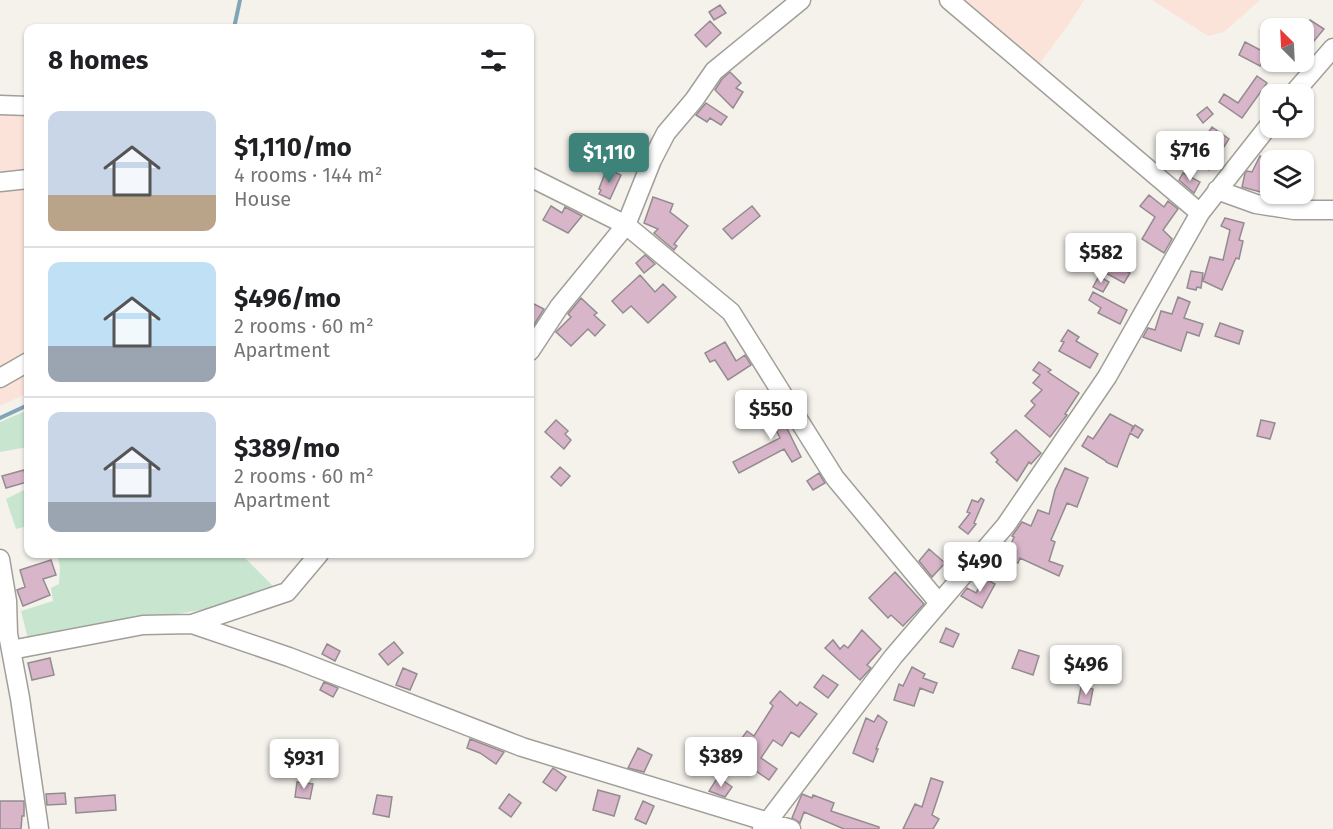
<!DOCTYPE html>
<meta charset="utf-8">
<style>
:root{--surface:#fff;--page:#f2f2f2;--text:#202124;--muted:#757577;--line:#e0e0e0;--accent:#3e837a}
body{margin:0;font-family:"Fira Sans",sans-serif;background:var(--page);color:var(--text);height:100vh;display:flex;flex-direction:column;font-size:22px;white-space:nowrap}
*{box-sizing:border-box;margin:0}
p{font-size:20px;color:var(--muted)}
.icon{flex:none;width:33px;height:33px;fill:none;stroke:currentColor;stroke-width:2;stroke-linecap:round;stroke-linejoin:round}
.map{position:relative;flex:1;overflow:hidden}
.drawer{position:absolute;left:24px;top:24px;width:510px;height:534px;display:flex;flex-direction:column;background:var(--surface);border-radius:12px;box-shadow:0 2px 4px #0004}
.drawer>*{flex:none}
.needle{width:39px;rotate:336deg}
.fabs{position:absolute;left:1260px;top:18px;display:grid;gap:12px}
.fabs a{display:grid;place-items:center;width:54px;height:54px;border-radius:12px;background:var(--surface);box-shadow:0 2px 4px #0004;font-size:30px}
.price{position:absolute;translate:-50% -51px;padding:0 14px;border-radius:6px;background:#fff;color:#222;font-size:20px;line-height:39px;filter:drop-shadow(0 2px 3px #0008)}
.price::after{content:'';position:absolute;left:50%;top:36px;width:18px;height:14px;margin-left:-9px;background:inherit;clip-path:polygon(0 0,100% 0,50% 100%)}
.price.current{background:var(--accent);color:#fff}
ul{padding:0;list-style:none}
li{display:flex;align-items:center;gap:18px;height:150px;padding:0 24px}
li+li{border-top:2px solid var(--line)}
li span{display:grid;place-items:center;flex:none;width:168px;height:120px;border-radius:12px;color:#555}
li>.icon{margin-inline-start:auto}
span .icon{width:72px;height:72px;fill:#fffc;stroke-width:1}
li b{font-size:26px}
h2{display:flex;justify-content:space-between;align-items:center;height:72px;padding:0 24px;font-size:26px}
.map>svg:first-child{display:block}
.industrial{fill:#fbe3d9}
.green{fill:#c8e6cf}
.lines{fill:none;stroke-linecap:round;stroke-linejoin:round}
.stream{stroke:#80a5b8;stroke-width:4}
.building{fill:#d9b5c9;stroke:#928c8f;stroke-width:1.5}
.minor-casing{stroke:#a19f99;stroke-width:21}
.minor{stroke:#fff;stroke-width:18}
</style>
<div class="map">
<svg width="1333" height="829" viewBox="0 0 1333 829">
<rect width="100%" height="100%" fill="#f5f2ec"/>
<path class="industrial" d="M 956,0 L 1084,0 L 1069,24 L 1040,63 Z
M 1152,0 L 1260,0 L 1224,32 L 1208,36 Z
M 0,111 L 28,112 L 28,393 L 0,406 Z"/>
<path class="green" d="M 28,410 L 28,447 L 0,452 L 0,422 Z
M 28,488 L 28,526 L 16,529 L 6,499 Z
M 57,554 L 241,554 L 278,591 L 212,608 L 28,639 L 21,611 L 53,601 L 51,588 L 59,584 L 60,567 Z"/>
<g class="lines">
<path class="stream" d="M 234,28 L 240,0
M 0,418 L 28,405"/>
</g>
<path class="building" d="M 720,5 L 726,13 L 714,20 L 709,12 Z
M 1310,20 L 1324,29 L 1304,53 L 1304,30 Z
M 710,21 L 721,33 L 706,47 L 695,35 Z
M 1245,42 L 1266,53 L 1260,66 L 1239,55 Z
M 730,72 L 741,83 L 736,88 L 743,92 L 733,108 L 715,90 L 722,79 Z
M 1257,76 L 1267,83 L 1242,118 L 1219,102 L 1224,94 L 1238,103 Z
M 706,103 L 727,117 L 721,125 L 710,118 L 707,122 L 696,115 Z
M 1207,107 L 1213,114 L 1203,123 L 1197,115 Z
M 1212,127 L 1229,139 L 1209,170 L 1192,157 Z
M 1260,156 L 1270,161 L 1265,174 L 1270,176 L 1268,194 L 1242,187 L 1245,173 L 1247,171 L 1252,172 Z
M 610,170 L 621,175 L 610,199 L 599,194 L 601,190 L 599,189 L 605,173 L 608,174 Z
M 1183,173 L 1200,182 L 1194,193 L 1179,180 Z
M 1149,195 L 1164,207 L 1168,201 L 1178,209 L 1163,230 L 1172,239 L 1164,253 L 1142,239 L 1155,217 L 1140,206 Z
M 653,197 L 673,204 L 670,212 L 688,226 L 674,244 L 677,246 L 674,250 L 654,233 L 658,229 L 644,223 Z
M 551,206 L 562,213 L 565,207 L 582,216 L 568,233 L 543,220 Z
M 752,206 L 760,216 L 732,239 L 723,229 Z
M 1225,218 L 1244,223 L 1239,240 L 1243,241 L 1239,259 L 1236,258 L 1222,290 L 1203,281 L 1210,257 L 1223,260 L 1230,230 L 1221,226 Z
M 645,255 L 655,264 L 644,273 L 636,263 Z
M 1110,262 L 1130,273 L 1124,283 L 1104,272 Z
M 1191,271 L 1203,273 L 1201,288 L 1197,287 L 1196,290 L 1187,288 Z
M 640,275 L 655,292 L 663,284 L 676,297 L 648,323 L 631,306 L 623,313 L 612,301 Z
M 1099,276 L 1109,282 L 1103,292 L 1093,287 Z
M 1093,292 L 1127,310 L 1120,324 L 1098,313 L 1101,308 L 1089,300 Z
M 1178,297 L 1190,302 L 1184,318 L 1203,324 L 1199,336 L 1187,332 L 1181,351 L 1143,337 L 1148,328 L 1155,330 L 1161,311 L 1172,314 Z
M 581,298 L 597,313 L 594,315 L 605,325 L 595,336 L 588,329 L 571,346 L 556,332 L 571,317 L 568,314 Z
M 530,302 L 544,309 L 530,331 Z
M 1220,323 L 1243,331 L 1239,344 L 1215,336 Z
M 1068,330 L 1079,337 L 1076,341 L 1098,354 L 1090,368 L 1059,351 L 1064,342 L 1061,341 Z
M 725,342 L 736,361 L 745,355 L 751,365 L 728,380 L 715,360 L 710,362 L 705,353 Z
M 1039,362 L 1051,370 L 1048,372 L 1079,393 L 1065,414 L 1067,415 L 1050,437 L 1025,416 L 1035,405 L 1031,401 L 1042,390 L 1033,383 L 1040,375 L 1033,370 Z
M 773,400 L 801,457 L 792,462 L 784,449 L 739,473 L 733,462 L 780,438 L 770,418 L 764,421 L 757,409 Z
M 1110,414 L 1133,426 L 1131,432 L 1135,425 L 1143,430 L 1138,438 L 1130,433 L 1117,467 L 1106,462 L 1106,461 L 1082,446 L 1088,436 L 1093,439 Z
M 556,420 L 568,431 L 565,434 L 571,440 L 564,449 L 545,432 Z
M 1261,420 L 1275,423 L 1270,439 L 1257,436 Z
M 1016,430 L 1041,453 L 1031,464 L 1029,462 L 1017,481 L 996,462 L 998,460 L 991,453 Z
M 560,467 L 570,476 L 561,486 L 551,477 Z
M 1065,468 L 1088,478 L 1077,507 L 1067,503 L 1051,540 L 1055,542 L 1049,561 L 1063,566 L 1059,576 L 1020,558 L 1018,563 L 1005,558 L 1014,537 L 1012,536 L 1022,522 L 1031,526 L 1038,510 L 1049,514 L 1055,490 Z
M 24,470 L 27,482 L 6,488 L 2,476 Z
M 819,473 L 825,483 L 813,490 L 807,481 Z
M 981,498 L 984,500 L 974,523 L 976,524 L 968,534 L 959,527 L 970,513 L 967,512 L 972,500 L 978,502 Z
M 929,549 L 945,563 L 932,577 L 919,561 Z
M 51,560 L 56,575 L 43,579 L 50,595 L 23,606 L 17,590 L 25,587 L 20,570 Z
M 895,572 L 924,604 L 903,626 L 891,615 L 888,618 L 869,598 Z
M 984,578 L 995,584 L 982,608 L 961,596 L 967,588 L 976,593 Z
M 946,628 L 959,634 L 953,647 L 940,642 Z
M 862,630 L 881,649 L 867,665 L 871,668 L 860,680 L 825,648 L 833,640 L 840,649 L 844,645 L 848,648 Z
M 394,642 L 403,653 L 388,665 L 379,654 Z
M 327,644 L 340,651 L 335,661 L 322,654 Z
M 1019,650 L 1039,656 L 1033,675 L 1012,668 Z
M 50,658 L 54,675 L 32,680 L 28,663 Z
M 912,667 L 925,674 L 923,678 L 937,683 L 933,693 L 920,688 L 914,706 L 894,700 L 899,684 L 903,686 Z
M 403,668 L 417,674 L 410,690 L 396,685 Z
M 823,675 L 838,685 L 828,698 L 814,687 Z
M 324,682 L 338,688 L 333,697 L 320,690 Z
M 1081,687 L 1093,689 L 1090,705 L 1078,703 Z
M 780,691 L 797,706 L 800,702 L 817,714 L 799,737 L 791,732 L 782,746 L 773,740 L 761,758 L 777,769 L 769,780 L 743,762 L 748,754 L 736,746 L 747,731 L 754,736 L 773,706 L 770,703 Z
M 878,715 L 887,722 L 876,749 L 878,749 L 873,762 L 853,753 L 866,718 L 874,722 Z
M 470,739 L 504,752 L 496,764 L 480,753 L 467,748 Z
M 638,748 L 652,755 L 644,772 L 628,768 Z
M 553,768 L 566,777 L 556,791 L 543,782 Z
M 718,777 L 732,787 L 725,797 L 709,791 Z
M 931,778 L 943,782 L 932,815 L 939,819 L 933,829 L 903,829 L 915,804 L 922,807 Z
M 297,782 L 313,784 L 310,799 L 295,797 Z
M 598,790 L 620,796 L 614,816 L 593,810 Z
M 65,793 L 66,804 L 47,805 L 46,794 Z
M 509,794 L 521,803 L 511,817 L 499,808 Z
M 802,794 L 812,798 L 813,795 L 834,803 L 831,811 L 879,827 L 879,829 L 844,829 L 804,812 L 800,823 L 792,818 Z
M 115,795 L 116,810 L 76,813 L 75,798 Z
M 377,795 L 392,797 L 389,817 L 373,814 Z
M 0,801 L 24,801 L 24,816 L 22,816 L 21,829 L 0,829 Z
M 643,801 L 654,806 L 646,824 L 635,819 Z"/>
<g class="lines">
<defs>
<path id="minor" d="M 949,0 L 1200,213
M 1293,94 L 1333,48
M 0,105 L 28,106
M 530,177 L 626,225 L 731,312 L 835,478 L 939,603
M 0,182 L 28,179
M 1217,190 L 1256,204 L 1294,210 L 1333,210
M 530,351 L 559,307 L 626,225 L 652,160 L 666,133 L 694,100 L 714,71 L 801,0
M 0,378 L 28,362
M 0,559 L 7,601 L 8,634 L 20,698 L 39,829
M 192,624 L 287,592 L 319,554
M 11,650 L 143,625 L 192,624 L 289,657 L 522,747 L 791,829
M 762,829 L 893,657 L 1006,525 L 1107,377 L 1200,213 L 1270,124"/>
</defs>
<use href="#minor" class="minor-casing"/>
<use href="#minor" class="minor"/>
</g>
</svg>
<div class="fabs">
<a><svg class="needle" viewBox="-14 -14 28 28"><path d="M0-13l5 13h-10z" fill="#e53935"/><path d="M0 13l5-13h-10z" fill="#757577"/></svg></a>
<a><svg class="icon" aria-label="locate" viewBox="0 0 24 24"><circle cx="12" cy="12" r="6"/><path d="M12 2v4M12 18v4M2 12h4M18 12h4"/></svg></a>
<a><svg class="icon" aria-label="layers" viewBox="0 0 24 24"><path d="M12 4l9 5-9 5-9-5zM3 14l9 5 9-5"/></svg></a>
</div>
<b class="price" style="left:1190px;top:182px">$716</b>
<b class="price current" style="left:609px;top:184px">$1,110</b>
<b class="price" style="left:1101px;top:284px">$582</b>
<b class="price" style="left:771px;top:441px">$550</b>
<b class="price" style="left:980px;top:593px">$490</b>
<b class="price" style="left:1086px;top:696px">$496</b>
<b class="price" style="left:721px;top:788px">$389</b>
<b class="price" style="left:304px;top:790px">$931</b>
<section class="drawer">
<h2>8 homes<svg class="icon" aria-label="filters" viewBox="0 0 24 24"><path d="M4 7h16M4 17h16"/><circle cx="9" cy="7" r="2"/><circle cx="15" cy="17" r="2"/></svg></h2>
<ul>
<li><span style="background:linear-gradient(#c9d6e8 70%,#b9a48a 0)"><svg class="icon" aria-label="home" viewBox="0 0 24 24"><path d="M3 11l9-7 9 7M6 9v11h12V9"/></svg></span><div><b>$1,110/mo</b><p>4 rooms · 144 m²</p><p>House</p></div></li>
<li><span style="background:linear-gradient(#bfe0f5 70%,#9aa5b1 0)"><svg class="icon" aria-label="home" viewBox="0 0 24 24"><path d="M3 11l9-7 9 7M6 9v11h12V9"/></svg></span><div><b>$496/mo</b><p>2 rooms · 60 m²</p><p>Apartment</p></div></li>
<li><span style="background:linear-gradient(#c9d6e8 75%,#9aa5b1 0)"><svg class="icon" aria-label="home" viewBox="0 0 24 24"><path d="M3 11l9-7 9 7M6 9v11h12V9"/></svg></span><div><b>$389/mo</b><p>2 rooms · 60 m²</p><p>Apartment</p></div></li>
</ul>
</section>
</div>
